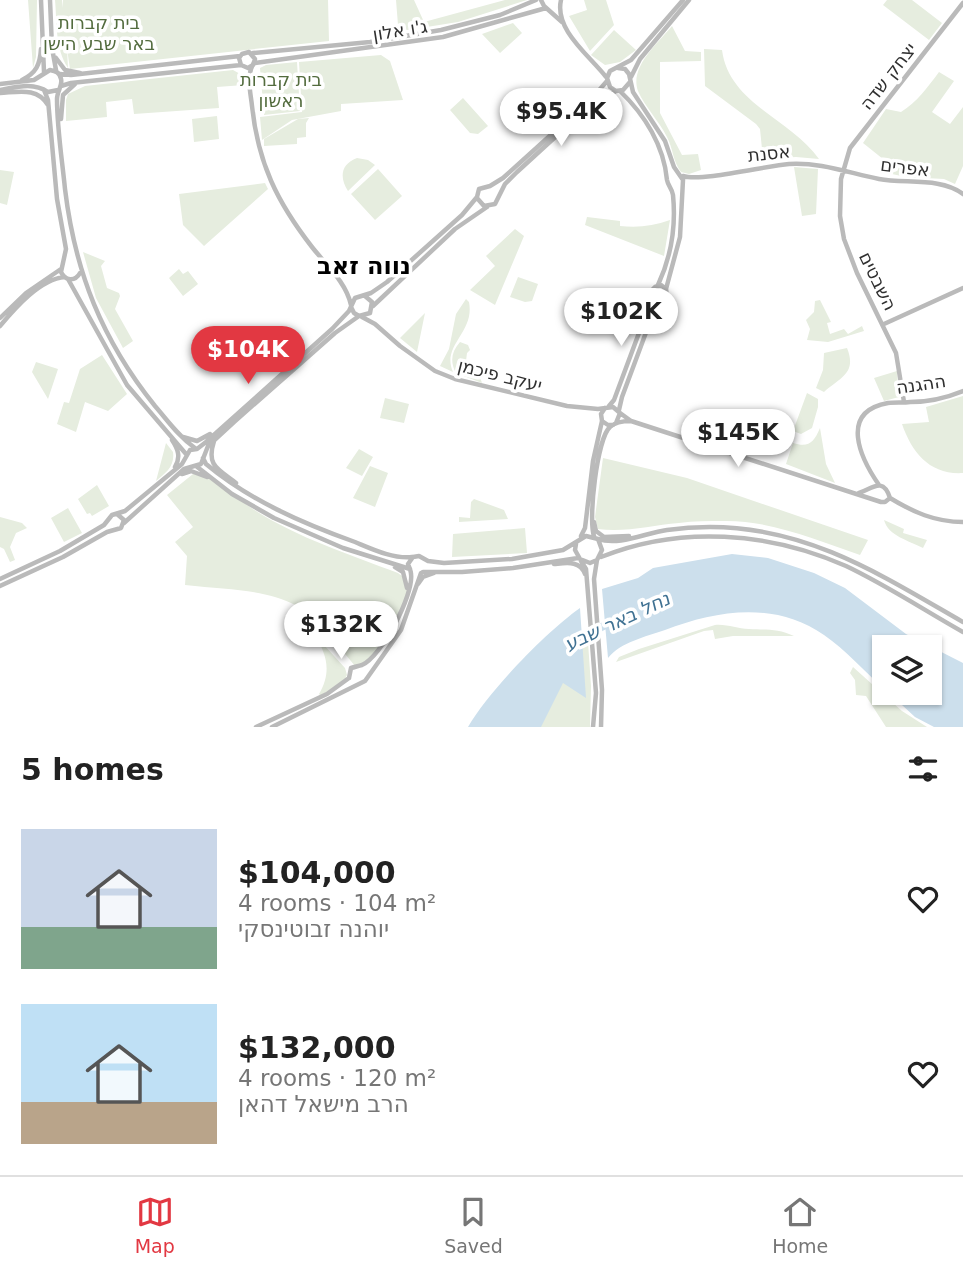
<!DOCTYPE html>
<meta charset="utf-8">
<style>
:root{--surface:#fff;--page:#f2f2f2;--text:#222;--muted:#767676;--line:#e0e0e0;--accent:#e23842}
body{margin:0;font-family:"DejaVu Sans",Heebo,sans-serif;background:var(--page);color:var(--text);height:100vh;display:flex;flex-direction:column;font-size:26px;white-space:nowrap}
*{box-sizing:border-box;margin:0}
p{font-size:23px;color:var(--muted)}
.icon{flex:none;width:38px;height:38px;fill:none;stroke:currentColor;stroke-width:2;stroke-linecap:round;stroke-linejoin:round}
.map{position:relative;height:727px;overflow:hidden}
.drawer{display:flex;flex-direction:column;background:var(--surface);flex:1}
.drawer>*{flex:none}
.buttons{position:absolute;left:872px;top:635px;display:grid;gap:14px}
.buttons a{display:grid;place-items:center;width:70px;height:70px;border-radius:0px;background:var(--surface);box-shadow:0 2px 5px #0004;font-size:35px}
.price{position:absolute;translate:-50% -60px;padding:0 16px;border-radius:24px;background:#fff;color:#222;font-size:23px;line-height:46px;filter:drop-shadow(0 2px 4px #0008)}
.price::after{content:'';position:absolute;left:50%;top:42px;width:21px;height:16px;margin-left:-10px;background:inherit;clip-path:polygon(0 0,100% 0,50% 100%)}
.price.active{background:var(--accent);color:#fff}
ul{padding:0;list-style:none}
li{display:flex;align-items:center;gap:21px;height:175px;padding:0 21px}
li span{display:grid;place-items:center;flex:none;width:196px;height:140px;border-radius:0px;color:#555}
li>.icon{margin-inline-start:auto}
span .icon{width:84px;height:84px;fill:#fffc;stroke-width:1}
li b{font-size:30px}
h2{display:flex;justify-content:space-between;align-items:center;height:84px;padding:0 21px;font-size:30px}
.tabs{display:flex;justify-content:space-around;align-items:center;height:98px;border-top:2px solid var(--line);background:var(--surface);font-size:19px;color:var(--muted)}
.tabs a{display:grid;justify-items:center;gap:4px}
.tabs .active{color:var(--accent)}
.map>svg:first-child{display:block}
.green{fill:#e6eddf}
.water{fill:#ccdfec}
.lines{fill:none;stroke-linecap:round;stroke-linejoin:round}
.river{stroke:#ccdfec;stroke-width:8}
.secondary{stroke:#bababa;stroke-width:4.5}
.labels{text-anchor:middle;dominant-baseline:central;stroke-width:7;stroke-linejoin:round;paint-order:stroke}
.park-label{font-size:18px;fill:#536c3e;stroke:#fff}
.street-label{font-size:18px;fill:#303030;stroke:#fff}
.water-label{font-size:19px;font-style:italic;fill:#3f7192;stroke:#fff}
.district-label{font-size:24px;font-weight:bold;fill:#000;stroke:#fff}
</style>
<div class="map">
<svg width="963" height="727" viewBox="0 0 963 727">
<rect width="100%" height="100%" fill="#fff"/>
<path class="green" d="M 28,0 L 37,0 L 36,57 L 33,68 Z
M 55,0 L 62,0 L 63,8 L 63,0 L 328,0 L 329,41 L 70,69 L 67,49 L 68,68 C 55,49 57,22 55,0 Z
M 396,0 L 414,0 L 424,22 L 505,0 L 527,0 L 458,22 L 408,30 L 402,29 L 398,25 Z
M 584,0 L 606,0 L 614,25 L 590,51 L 569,16 L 587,10 Z
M 887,0 L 912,0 L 942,23 L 929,40 L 883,5 Z
M 513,23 L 522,33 L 500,53 L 482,34 Z
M 672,26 L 685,51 L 701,52 L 701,61 L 660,62 L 660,113 L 682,155 L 698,154 L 701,170 L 689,174 L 681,172 C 673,162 673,148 667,137 C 659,121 645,107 638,91 C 629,67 659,42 672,26 Z
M 614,30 L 636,50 L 620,62 L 605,65 L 591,55 Z
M 704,49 L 722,50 C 729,104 791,119 819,159 L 796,157 L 763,159 L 760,129 L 756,124 L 705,86 Z
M 381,55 L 390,61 L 403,100 L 341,104 L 341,111 L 292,120 L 262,140 L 260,117 L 302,112 L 299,62 Z
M 297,62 L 300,111 L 264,115 L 260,68 L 266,65 Z
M 233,70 L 242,75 L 244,85 L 217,87 L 219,108 L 134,114 L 132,99 L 106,102 L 107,117 L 66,121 L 66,100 L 68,94 L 85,86 Z
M 939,72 L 954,81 L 932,112 L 950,124 L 963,107 L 963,166 L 955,184 L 944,179 L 906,177 L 878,171 L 883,159 L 863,143 L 886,109 L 901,112 C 917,102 927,88 939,72 Z
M 463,98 L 488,126 L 478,134 L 470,133 L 450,110 Z
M 217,116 L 219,139 L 194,142 L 192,119 Z
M 309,118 L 306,123 L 306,137 L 297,138 L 297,144 L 264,146 L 264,139 L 298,119 Z
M 357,158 L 368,160 L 375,165 L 348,191 C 339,177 341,164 357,158 Z
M 794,167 L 818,169 L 816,214 L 802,216 Z
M 378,169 L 402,196 L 375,220 L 351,194 Z
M 0,170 L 14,172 L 7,205 L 0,203 Z
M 265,183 L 268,189 L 204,246 L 183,225 L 179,194 Z
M 587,217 L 620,221 L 620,226 C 638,228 653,226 670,220 L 664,256 L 585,225 Z
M 515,229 L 524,236 L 495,305 L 470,290 L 495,266 L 486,256 Z
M 83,252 L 105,261 L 101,266 L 107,288 L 119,293 L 120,296 L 115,309 L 133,341 L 123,348 L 96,298 Z
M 179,269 L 183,274 L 188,271 L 198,284 L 183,296 L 169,278 Z
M 518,277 L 538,284 L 532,301 L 525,302 L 510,297 Z
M 466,299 L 469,302 C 475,333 441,345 453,372 L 440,366 L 449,349 L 456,314 Z
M 820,300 L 831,322 L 827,323 L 830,334 L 844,329 L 848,334 L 862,326 L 864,331 L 828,342 L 807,340 L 810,329 L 806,320 L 814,312 L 815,301 Z
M 425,313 L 417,352 L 400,338 Z
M 460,342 L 468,345 L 470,350 L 467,353 L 466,361 L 470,367 L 477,368 L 482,383 L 456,373 C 450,362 451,352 460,342 Z
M 847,348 C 857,373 841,377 824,392 L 816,388 L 823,370 L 824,353 Z
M 102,355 L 127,394 L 108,411 L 85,402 L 76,432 L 57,424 L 64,402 L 69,403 L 80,369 Z
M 36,362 L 58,369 L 48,399 L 32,372 Z
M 897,371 L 899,397 L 884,401 L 874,378 Z
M 807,393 L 818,399 L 818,407 L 812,428 L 801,434 L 793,431 Z
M 963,396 L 963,473 C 930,475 912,453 902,424 L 929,422 L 926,407 Z
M 385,398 L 409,404 L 404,423 L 380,418 Z
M 820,428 L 826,464 L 835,483 L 786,464 L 793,443 C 809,448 814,442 820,428 Z
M 166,443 L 173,452 C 175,466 166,473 156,481 Z
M 359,449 L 373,457 L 362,476 L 346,468 Z
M 603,458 L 687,478 L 868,540 L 860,555 C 816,540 770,520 723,521 C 708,521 694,521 679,523 C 652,525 625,533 598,529 L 595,517 Z
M 370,466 L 388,473 L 375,507 L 353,498 Z
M 193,474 C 210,474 238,499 253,509 C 298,538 349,554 398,573 C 399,574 406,578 407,580 C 414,594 378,653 366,662 C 363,664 359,665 355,666 L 336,643 L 339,638 C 290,587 250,592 185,585 L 187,556 L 175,542 L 193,527 L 167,495 Z
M 97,485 L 109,506 L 92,516 L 90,513 L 87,514 L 78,499 Z
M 474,499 L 504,510 L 508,519 L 459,522 L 459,517 L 470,518 L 471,502 Z
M 68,508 L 82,533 L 64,542 L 51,518 Z
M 0,517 L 22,523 L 27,528 L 16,533 L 10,547 L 15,560 L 10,562 L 4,549 L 0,547 Z
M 884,520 L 904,529 L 903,533 L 927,540 L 923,548 C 910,541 888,536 884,520 Z
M 525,528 L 527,553 L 452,557 L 453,534 Z
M 715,625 C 728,624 737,629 749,629 C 766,630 778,628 794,636 L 733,636 L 715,639 L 713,630 L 704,631 L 616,662 L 619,657 L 639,649 Z
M 314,634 L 345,668 L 347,675 L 345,679 L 321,696 L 319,694 C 332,672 327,654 314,634 Z
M 588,642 L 591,686 L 590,727 L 536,727 L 560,660 Z
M 853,667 L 902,711 L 927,727 L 886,727 L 866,696 L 856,695 L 855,680 L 850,673 Z"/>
<path class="water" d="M 732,554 L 768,558 L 814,573 L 845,588 L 906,634 L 963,663 L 963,727 L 934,727 L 915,717 L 889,693 L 929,693 L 929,648 L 884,648 L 884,689 C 864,671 846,650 824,635 C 775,601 717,610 665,630 C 645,637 621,642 608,658 L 602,589 L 638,578 L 653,568 Z
M 580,608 L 586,698 L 563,683 L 541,727 L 468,727 C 489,691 546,632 580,608 Z"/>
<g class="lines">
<path class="river" d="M 575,641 L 613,621"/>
<path class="secondary" d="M 41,0 L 44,72
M 50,0 L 52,48 L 56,70
M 541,0 L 544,6 L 562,22
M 561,0 C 554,30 590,56 606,77
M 253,53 L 370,42 L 441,30 L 500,15 L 536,0
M 56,58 L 65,70 L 80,73
M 255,63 L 443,37 L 546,8
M 253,65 L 248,68 L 241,65 L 239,58 L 242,54 L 249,52 L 255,59 C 254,64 250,68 250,74 C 248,84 251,96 252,106 C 258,163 277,202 312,247 C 326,265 346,282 351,305
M 618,68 L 625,69 L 629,74 L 633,92 L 665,141 L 674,167 L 683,180 L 680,237 L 666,289 L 667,296 L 661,302 L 652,298 L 651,291 L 655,287 L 661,285 L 666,289
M 60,74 L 71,75 L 240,56
M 631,77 L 640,59 L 689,0
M 22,80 C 36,73 40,65 41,49
M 630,82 L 623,90 L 616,91 L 610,87 L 607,78 L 610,71 L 631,60 L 683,0
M 0,84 L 34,80 L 50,70 C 55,71 60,72 61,79 C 63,85 57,91 57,99 C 57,128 62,159 65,189 C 75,272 102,340 155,406 C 168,421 179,437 195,448
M 61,86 L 71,83 L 241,65
M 0,90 C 17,87 33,82 48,92 L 58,90
M 44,90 L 48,100 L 57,199 L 66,249 L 61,272 C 65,281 75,282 80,273
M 620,91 C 645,115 664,146 667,180 C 668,186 672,188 673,195 C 676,225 671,257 658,285
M 0,93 C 19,92 37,87 48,105
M 61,119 L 63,95 L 75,84
M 683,176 C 701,182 765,166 789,164 C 820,162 849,173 879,179 C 905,184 941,177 963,194
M 477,198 L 484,206 L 495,204 L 505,184 L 517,172 L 588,107 L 616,91
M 68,279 L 127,385 L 186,454
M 373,306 L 455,229 L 487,207
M 351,307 L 354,313 L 359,316 L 370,313 L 372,302 L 365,296
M 362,317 L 375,324 L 400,346 L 435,371 L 455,379 L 567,406 L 598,409 L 613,407 L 620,413 L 616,423
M 0,318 L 26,293 L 61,269
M 884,324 L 963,288
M 0,326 C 15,308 40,279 65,277
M 904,402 L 896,353 L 857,273 L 844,239 L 840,216 L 841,179 L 850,148 L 963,3
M 609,406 L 614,400 L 652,298
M 605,408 L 601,414 L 602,421 L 608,425 L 613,425
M 619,410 L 622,397 L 654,311 L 661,302
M 620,413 L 631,421 L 881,502 L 885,502 L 890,498
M 183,437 L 197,441 L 210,434
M 172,440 C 178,449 181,457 175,467
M 214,441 C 206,466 218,469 236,483
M 203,458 L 206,464 C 249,500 302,523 355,542 C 372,549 393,559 412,557
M 196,466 L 232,494 L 274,518 L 343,548 L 410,569
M 182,474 L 191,471 L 207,477
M 879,485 C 861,459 838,412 888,403 C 895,402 903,403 910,402 C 928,402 946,398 963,391
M 859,493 C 872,489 883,476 890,498 C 913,512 935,522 963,522
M 594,522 L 596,531 L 604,537 L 629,536
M 124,523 L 184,469 L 201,464 L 208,446 L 234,422 L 335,333 L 359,316
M 581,536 L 585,528 L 593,461 L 602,421
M 594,536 C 588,520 597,438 610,427 C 615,422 624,421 631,421
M 598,539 C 620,546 645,533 667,530 C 681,528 695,527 710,527 C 808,527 881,575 963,622
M 576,544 L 575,550 L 580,559 L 590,563 L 597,560
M 601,557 C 680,525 769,532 846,566 C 886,585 924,610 963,632
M 581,561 L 586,569 L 596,693 L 593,727
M 554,564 C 566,563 580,560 585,574
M 395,567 L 403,572 L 407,588
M 423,572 L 462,572 L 513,568 L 578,558
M 0,579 L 60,551 L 104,525 L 112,515 L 125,511 L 182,464 L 190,450 L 197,449 L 206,442 L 332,329 L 349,311 L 355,298 L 371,293 L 387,282 L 462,215 L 477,197 L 479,189 L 490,186 L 503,178 L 595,95 L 607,81
M 418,584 L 423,577 L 434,573
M 0,586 L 63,557 L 107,532 L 121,528 L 124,520 L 117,514
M 349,678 L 351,668 C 355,667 358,666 362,665 C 381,657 414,595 411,574 C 411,571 409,567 408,564 L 413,557 L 419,556 L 428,561 L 444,563 L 512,559 L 563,550 L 586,536 L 598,539 L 602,550 L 597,560 L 594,579 L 602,690 L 601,727
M 256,727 L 327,694 L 349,678
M 272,727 L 365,681 L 401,630 L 421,573"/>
</g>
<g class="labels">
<g class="park-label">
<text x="99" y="22">בית קברות<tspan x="99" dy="21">באר שבע הישן</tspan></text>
<text x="281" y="79">בית קברות<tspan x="281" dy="21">ראשון</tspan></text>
</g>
<g class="street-label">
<text transform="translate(400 30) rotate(-9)">ג'ו אלון</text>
<text transform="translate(888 76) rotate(-52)">יצחק שדה</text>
<text transform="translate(769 153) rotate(-6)">אסנת</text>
<text transform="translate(905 167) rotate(7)">אפרים</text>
<text transform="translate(878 281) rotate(64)">השבטים</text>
<text transform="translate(500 375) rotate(14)">יעקב פיכמן</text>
<text transform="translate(921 384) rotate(-8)">ההגנה</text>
</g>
<g class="water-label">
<text transform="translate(617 621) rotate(-25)">נחל באר שבע</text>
</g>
<g class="district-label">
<text x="364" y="266">נווה זאב</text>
</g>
</g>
</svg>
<div class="buttons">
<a><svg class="icon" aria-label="layers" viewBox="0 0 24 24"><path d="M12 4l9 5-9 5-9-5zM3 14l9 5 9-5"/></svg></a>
</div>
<b class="price" style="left:561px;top:148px">$95.4K</b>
<b class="price" style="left:621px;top:348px">$102K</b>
<b class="price active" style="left:248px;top:386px">$104K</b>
<b class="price" style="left:738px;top:469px">$145K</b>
<b class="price" style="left:341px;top:661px">$132K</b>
</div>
<section class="drawer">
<h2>5 homes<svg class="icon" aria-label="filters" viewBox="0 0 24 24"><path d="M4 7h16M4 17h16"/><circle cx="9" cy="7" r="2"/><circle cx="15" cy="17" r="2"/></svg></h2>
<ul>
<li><span style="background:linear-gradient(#c9d6e8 70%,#7fa58c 0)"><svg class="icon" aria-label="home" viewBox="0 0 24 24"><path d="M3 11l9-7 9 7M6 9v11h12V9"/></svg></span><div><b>$104,000</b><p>4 rooms · 104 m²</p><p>יוהנה זבוטינסקי</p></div><svg class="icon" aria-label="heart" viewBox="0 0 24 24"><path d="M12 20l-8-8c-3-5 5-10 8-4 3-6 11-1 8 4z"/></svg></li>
<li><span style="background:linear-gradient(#bfe0f5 70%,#b9a48a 0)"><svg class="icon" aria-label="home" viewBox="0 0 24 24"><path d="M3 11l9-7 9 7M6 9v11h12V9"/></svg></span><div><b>$132,000</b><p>4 rooms · 120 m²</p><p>הרב מישאל דהאן</p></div><svg class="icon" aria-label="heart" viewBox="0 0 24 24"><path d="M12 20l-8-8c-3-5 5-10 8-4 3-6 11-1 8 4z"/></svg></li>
</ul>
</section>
<nav class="tabs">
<a class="active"><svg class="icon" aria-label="map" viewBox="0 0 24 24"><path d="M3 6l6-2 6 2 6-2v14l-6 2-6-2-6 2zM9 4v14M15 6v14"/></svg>Map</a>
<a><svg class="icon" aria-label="saved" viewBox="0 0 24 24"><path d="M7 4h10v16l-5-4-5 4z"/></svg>Saved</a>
<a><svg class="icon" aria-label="home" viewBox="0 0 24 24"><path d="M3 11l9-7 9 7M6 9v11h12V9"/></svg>Home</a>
</nav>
